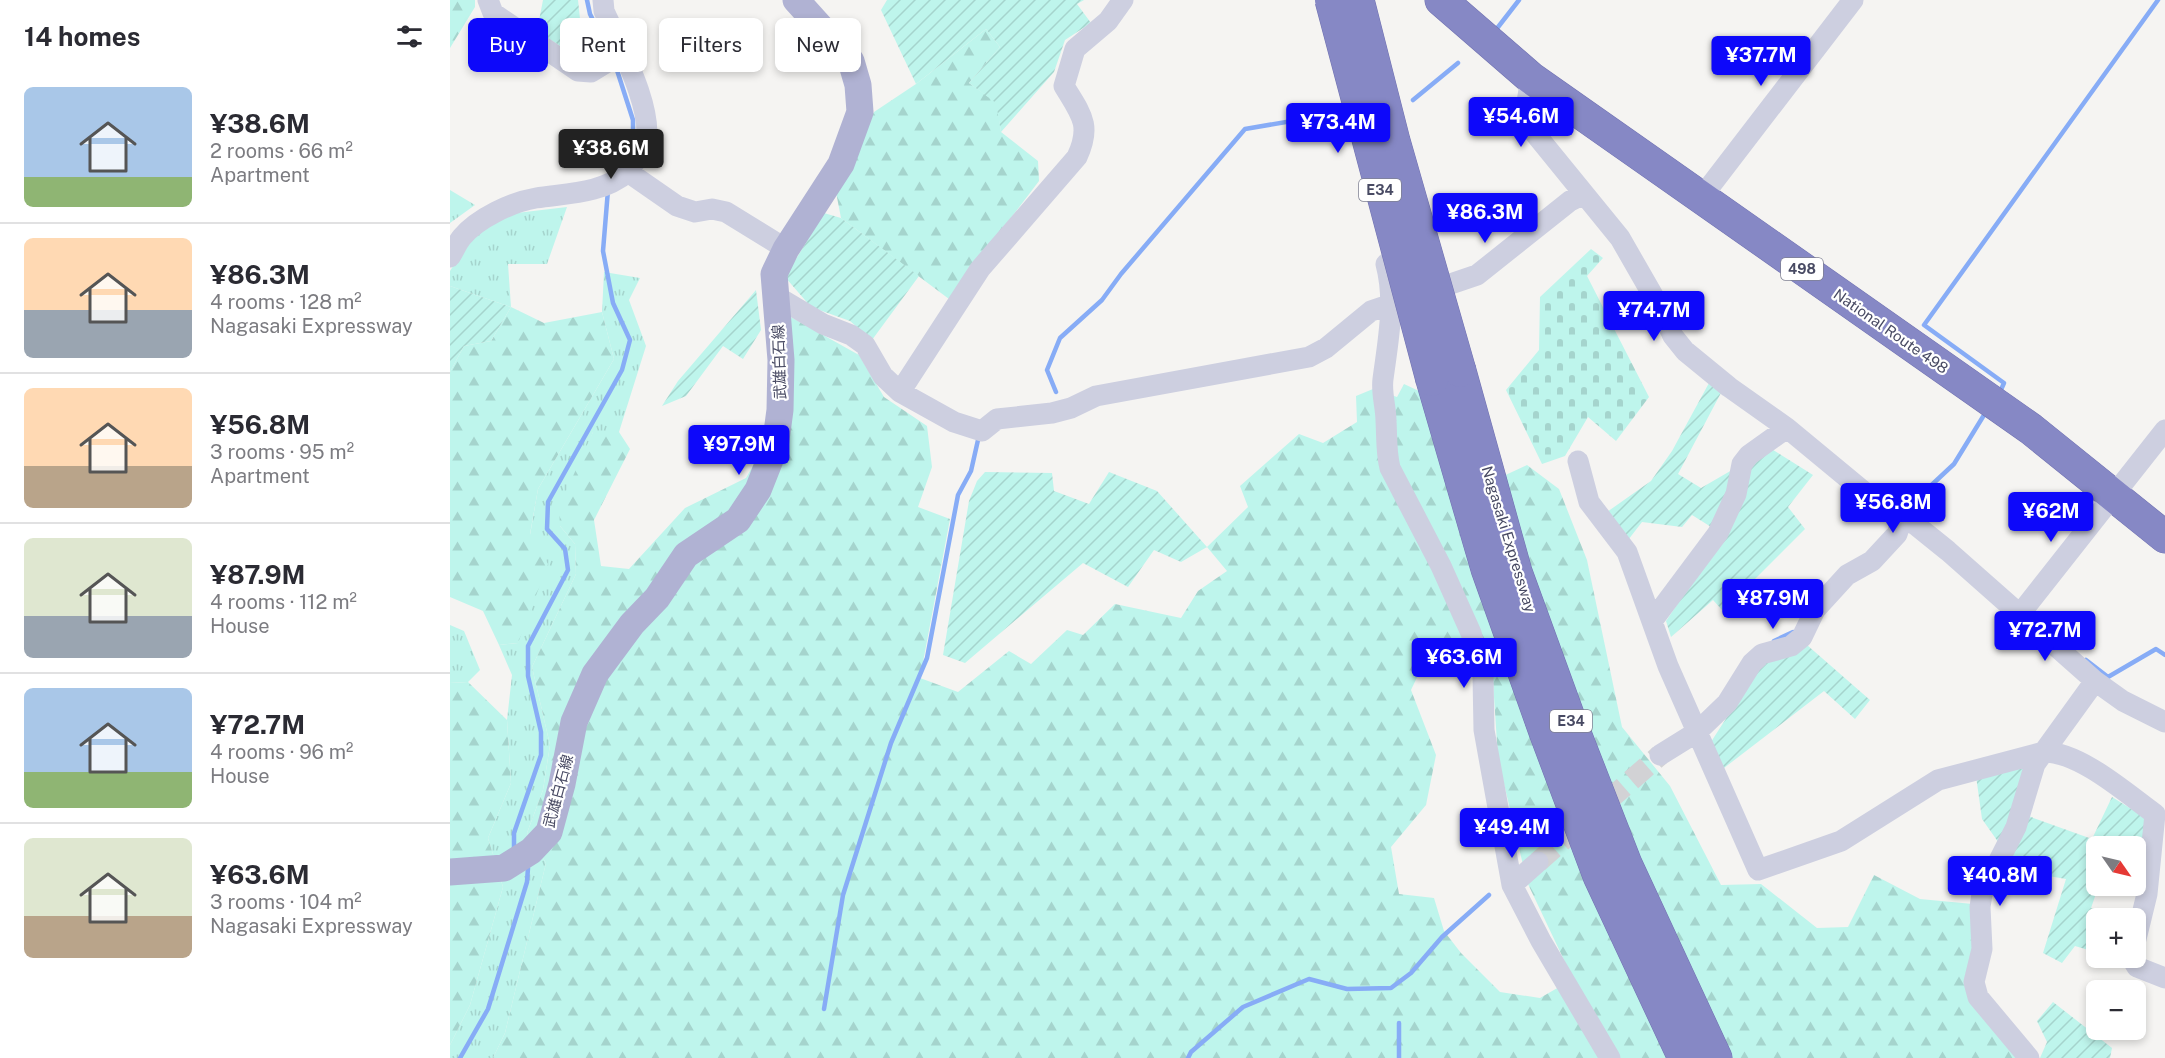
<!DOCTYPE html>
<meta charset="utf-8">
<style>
:root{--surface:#fff;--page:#f7f7f7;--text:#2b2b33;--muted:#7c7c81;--line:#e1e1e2;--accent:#0d08fa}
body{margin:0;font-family:"Public Sans","Noto Sans JP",sans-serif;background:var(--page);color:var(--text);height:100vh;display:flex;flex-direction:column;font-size:22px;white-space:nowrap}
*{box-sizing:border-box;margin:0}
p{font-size:20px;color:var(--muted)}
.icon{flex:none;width:33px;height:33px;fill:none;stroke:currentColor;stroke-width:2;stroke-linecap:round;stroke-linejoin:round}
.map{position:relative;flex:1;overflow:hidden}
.side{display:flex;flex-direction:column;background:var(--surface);width:450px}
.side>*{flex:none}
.banner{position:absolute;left:18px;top:18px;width:570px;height:54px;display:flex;gap:12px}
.needle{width:39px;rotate:124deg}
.controls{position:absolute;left:1636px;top:836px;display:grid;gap:12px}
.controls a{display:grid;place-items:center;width:60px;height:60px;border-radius:9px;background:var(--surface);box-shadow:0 3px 9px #0003;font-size:30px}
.price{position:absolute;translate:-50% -51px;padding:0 14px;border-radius:6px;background:var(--accent);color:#fff;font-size:20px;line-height:39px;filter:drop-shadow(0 2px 3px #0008)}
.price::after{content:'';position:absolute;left:50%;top:36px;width:18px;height:14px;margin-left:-9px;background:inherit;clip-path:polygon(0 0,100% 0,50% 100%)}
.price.on{background:#222;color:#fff}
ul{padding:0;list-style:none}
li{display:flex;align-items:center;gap:18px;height:150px;padding:0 24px}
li+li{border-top:2px solid var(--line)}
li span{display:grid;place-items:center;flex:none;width:168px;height:120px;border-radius:9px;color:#555}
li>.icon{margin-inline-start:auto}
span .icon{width:72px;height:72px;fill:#fffc;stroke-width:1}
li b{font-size:26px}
h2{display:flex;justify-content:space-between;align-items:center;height:72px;padding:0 24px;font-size:26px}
.pill{padding:0 21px;border-radius:9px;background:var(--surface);box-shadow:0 3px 9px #0003;font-size:21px;line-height:54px}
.pill.on{background:var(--accent);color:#fff}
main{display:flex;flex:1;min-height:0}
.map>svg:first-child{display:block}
.grass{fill:url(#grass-tufts)}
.forest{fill:url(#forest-firs);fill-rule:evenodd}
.cemetery{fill:url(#cemetery-stones)}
.garden{fill:url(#garden-furrows)}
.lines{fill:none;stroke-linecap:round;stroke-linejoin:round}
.stream{stroke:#87acf6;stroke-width:4.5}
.minor-tunnel{stroke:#d2d2d5;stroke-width:21;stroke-dasharray:21 10;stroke-linecap:butt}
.highway-casing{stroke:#7172b1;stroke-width:33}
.minor{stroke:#cdcfe0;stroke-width:21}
.major{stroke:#b0b2d3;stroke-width:27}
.highway{stroke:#8688c5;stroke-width:32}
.highway-bridge-casing{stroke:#7172b1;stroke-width:33;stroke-linecap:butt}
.highway-bridge{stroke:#8688c5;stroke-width:32}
.labels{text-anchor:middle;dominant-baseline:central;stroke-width:4.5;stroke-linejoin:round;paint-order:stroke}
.shield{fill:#fff;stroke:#7f8092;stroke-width:1.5}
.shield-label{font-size:14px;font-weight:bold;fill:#484a63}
.street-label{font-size:15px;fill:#484a63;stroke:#fff}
</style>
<main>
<section class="side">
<h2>14 homes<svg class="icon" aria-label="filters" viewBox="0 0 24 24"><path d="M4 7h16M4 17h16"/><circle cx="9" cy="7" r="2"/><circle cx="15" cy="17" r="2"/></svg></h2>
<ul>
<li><span style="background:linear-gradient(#a9c7e8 75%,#8fb573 0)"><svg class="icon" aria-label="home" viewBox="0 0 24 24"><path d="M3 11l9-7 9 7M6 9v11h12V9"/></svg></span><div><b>¥38.6M</b><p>2 rooms · 66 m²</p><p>Apartment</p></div></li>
<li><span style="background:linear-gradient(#ffd9b3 60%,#9aa5b1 0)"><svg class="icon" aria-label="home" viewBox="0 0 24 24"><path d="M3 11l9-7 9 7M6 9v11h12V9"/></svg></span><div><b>¥86.3M</b><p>4 rooms · 128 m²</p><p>Nagasaki Expressway</p></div></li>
<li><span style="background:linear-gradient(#ffd9b3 65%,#b9a48a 0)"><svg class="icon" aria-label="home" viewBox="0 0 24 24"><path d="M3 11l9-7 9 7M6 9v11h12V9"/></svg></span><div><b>¥56.8M</b><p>3 rooms · 95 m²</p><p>Apartment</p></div></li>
<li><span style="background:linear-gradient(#dfe7d0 65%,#9aa5b1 0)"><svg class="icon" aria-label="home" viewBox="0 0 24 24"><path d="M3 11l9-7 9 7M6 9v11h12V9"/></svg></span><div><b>¥87.9M</b><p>4 rooms · 112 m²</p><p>House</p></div></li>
<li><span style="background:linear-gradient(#a9c7e8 70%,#8fb573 0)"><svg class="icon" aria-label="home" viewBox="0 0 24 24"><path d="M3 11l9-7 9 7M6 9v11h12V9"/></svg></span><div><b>¥72.7M</b><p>4 rooms · 96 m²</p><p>House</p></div></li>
<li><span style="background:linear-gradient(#dfe7d0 65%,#b9a48a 0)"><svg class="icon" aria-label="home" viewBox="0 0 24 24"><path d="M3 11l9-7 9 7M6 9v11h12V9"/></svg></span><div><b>¥63.6M</b><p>3 rooms · 104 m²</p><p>Nagasaki Expressway</p></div></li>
</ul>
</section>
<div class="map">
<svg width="1715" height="1058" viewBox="0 0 1715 1058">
<defs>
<pattern id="grass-tufts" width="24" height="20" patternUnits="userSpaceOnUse" patternTransform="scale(1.5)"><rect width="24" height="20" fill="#bef5ec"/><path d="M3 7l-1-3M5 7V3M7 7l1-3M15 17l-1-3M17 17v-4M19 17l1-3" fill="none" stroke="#a5d4cd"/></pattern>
<pattern id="forest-firs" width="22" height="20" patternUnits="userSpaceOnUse" patternTransform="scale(1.5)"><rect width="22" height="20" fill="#bef5ec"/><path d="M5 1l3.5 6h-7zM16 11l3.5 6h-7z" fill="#a5d4cd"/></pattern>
<pattern id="cemetery-stones" width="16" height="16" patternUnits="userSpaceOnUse" patternTransform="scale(1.5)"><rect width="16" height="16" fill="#bef5ec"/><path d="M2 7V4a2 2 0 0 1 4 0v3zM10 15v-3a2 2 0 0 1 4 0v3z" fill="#a5d4cd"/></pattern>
<pattern id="garden-furrows" width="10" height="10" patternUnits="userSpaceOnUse" patternTransform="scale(1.5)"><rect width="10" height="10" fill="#bef5ec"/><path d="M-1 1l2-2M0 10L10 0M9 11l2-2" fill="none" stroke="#a5d4cd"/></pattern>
</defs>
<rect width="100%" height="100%" fill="#f5f4f2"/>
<path class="grass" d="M 0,190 L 25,205 L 0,223 Z
M 117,207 L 97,264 L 58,264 L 61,307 L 0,286 L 0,271 L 22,237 L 58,214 Z
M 154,272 L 190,278 L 179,300 L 196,346 L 169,432 L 143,432 L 110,526 L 125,544 L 126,574 L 82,667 L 100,745 L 93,790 L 77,833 L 96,863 L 55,1033 L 43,1058 L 0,1058 L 0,1045 L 20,1005 L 53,887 L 38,838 L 61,783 L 57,720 L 62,675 L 49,645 L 68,643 L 80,535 L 88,489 L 164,359 L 152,312 Z
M 0,625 L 14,631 L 30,670 L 18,682 L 0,683 Z"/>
<path class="forest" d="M 0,0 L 25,0 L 25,7 L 0,48 Z
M 536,29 L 550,47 L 519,83 L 547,103 L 551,132 L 588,161 L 589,181 L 499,299 L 391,218 L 385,187 L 424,112 L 466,84 Z
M 61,307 L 94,323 L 152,312 L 164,359 L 88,489 L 80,534 L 98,564 L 68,643 L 49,645 L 33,611 L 0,597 L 0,372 L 14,346 L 41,341 Z
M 339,316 L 409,355 L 434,397 L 477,426 L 482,467 L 468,507 L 500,519 L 470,678 L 508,692 L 559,651 L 581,664 L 617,630 L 633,635 L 665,604 L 731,618 L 748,591 L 777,571 L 757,547 L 798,507 L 790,486 L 849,434 L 873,443 L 907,422 L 906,396 L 923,389 L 947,397 L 954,384 L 969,391 L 1008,497 L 1077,465 L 1109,489 L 1137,560 L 1172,727 L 1220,786 L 1271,885 L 1311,884 L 1367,928 L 1398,927 L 1424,875 L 1470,899 L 1523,904 L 1524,943 L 1514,981 L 1570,1058 L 43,1058 L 55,1033 L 96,863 L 77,833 L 93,790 L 100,745 L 82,667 L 126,574 L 125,544 L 110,526 L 109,507 L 143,432 L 169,432 L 180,449 L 144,520 L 151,566 L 179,569 L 235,508 L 296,478 L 341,399 ZM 1023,648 L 1042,666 L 1048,758 L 1077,882 L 1123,979 L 1090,998 L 1050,992 L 1011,953 L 994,931 L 984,898 L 949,894 L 941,847 L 976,805 L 986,755 L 961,690 L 971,669 Z
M 18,682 L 57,720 L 61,783 L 38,838 L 53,887 L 20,1005 L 0,1045 L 0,683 Z"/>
<path class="cemetery" d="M 1141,249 L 1153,258 L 1137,276 L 1199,397 L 1166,441 L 1138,417 L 1115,456 L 1092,464 L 1056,390 L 1089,350 L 1090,297 Z"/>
<path class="garden" d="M 93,0 L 128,0 L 131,28 L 148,59 L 138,64 L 87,31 Z
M 437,0 L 634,0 L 627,4 L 641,23 L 615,40 L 604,72 L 551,132 L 546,103 L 519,83 L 550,47 L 536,29 L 466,84 L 431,10 Z
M 374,213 L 391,218 L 469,276 L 422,340 L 400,321 L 361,307 L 335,277 Z
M 0,286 L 61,307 L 41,341 L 14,346 L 0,372 Z
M 306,290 L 311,330 L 293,359 L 273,346 L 236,396 L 212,406 L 228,381 Z
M 1259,383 L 1272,391 L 1228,474 L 1251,488 L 1320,448 L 1363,475 L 1338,507 L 1355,529 L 1273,611 L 1263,600 L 1221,637 L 1216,621 L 1274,535 L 1242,515 L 1232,527 L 1192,522 L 1175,544 L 1157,512 L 1201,481 L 1222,451 Z
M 535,472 L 602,473 L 604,491 L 639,504 L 659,472 L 707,491 L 757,547 L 731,562 L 704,550 L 678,587 L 633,563 L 515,663 L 493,655 L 519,501 L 527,481 Z
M 1357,645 L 1420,700 L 1405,719 L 1374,691 L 1274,768 L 1259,745 L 1313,661 Z
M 1578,765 L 1567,812 L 1642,839 L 1662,797 L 1696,818 L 1690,860 L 1686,859 L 1686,846 L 1647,846 L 1649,885 L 1641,908 L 1657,913 L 1655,918 L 1647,918 L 1645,952 L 1625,946 L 1612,963 L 1593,953 L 1616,879 L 1569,871 L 1562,892 L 1534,882 L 1551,846 L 1532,819 L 1526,776 Z
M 1603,1002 L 1662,1048 L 1660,1058 L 1590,1058 L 1597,1042 L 1587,1021 Z"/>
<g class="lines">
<path class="stream" d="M 137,0 L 140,14 L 160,54
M 1045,31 L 1069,0
M 963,100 L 1008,63
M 165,170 L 183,143 L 183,120 L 165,64
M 606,392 L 597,370 L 610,338 L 652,300 L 671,274 L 795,129 L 883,114
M 1550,392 L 1554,383 L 1474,325 L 1708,0
M 1458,507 L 1504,464 L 1534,415
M 1355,609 L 1358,600
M 1324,641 L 1343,632
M 1636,660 L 1658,677 L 1706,649 L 1715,655
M 64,850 L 64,833 L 91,755 L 91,732 L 78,676 L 78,646 L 118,570 L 115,549 L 97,529 L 98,502 L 172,370 L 180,340 L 163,303 L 153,251 L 158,190
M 374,1009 L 393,895 L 441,743 L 477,658 L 508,495 L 521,471 L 528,440
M 10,1058 L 38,1009 L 77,882 L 78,868
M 738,1058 L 741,1052 L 793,1007 L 859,979 L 897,989 L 941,988 L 961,973 L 992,937 L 1039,895
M 949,1058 L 949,1023"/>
<path class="minor-tunnel" d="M 1088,862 L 1210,755"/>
<defs>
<path id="highway" d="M 991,0 L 1081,78 L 1581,429 L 1715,537
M 1010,371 L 1066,572 L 1121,723 L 1176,864 L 1266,1058
M 982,380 L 1037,569 L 1095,732 L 1149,876 L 1234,1058"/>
</defs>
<use href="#highway" class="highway-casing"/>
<path class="minor" d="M 38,0 L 43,13 L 128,71 L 141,72 L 172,53
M 153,0 L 154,11 C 168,42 208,116 194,148 C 190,156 183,164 178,172 L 227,206 L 245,212 L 262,209 L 276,212 L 336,249
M 1081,78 L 1076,108 L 1082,130 L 1170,238 L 1209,306 L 1223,336 L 1235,351 L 1279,387 L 1337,428 L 1418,495 L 1467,526 L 1498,551 L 1645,681 L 1673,701 L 1715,722
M 1251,198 L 1403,0
M 0,257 C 4,251 7,243 12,237 C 28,218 62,202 86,198 C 119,193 151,194 178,172
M 936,264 C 946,302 938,341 933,379 C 931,393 936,407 936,421 C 937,438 936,452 940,468 L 991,566 L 1021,633 L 1033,676 L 1034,730 L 1062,885 L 1091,941 L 1160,1058
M 326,296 L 373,324 L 401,335 L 415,345 L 433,376 L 450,392 L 504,422 L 532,431 L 547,419 L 602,413 L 621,408 L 646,396 L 859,357 L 876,348 L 921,311 L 1027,275 L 1120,201 L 1134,194
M 450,392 L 530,269 L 627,157 C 642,125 631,114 614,86 L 625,49 L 658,21 L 673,0
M 1128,461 L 1139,502 L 1177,552 L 1218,666 L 1308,870 L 1391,841 L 1488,780 L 1594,752 C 1630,752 1676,793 1705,814 L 1697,894 L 1686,939
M 1570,614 L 1715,430
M 1203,620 L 1268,533 L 1286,494 L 1292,464 L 1299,455 L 1337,428
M 1210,755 L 1247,732 L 1277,703 L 1302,663 L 1312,654 L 1341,646 L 1352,637 L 1365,610 L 1397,575 L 1422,561 L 1447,534 L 1453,517
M 1062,885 L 1088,862
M 1681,957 L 1687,967 L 1715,978
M 1579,1058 L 1528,997 L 1524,982 L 1532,949 L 1530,907 L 1532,894 L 1566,827 L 1585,764 L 1645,681"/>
<path class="major" d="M 0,872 L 54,868 L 81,851 L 99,832 L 112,784 L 124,722 L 145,674 L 182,624 L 207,598 L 236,555 L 288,520 L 308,490 L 325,447 L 330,410 L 331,360 L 324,274 L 336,249 L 391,164 L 410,112 L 408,85 L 401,61 L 346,0"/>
<use href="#highway" class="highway"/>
<defs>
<path id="highway-bridge" d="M 881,0 L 982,380
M 908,0 L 944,141 L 1010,371"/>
</defs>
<use href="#highway-bridge" class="highway-bridge-casing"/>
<use href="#highway-bridge" class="highway-bridge"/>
</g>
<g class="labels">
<g class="shield">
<rect x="909" y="179" width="42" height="22" rx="4.5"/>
<rect x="1331" y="258" width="42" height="22" rx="4.5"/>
<rect x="1100" y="710" width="42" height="22" rx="4.5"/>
</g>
<g class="shield-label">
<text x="930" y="190">E34</text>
<text x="1352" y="269">498</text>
<text x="1121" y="721">E34</text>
</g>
<g class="street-label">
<text transform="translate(1441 331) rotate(35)">National Route 498</text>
<text transform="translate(329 362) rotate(-92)">武雄白石線</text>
<text transform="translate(1059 539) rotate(73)">Nagasaki Expressway</text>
<text transform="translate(108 791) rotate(-75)">武雄白石線</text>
</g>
</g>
</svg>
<div class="controls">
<a><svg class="needle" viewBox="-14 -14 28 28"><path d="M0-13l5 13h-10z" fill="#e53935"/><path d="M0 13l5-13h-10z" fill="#7c7c81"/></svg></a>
<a>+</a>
<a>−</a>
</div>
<b class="price" style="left:1311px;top:87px">¥37.7M</b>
<b class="price" style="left:1071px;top:148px">¥54.6M</b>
<b class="price" style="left:888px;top:154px">¥73.4M</b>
<b class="price on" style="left:161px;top:180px">¥38.6M</b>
<b class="price" style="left:1035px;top:244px">¥86.3M</b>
<b class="price" style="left:1204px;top:342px">¥74.7M</b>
<b class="price" style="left:289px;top:476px">¥97.9M</b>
<b class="price" style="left:1443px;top:534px">¥56.8M</b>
<b class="price" style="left:1601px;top:543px">¥62M</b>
<b class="price" style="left:1323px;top:630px">¥87.9M</b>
<b class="price" style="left:1595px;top:662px">¥72.7M</b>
<b class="price" style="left:1014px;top:689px">¥63.6M</b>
<b class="price" style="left:1062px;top:859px">¥49.4M</b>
<b class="price" style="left:1550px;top:907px">¥40.8M</b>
<div class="banner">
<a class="pill on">Buy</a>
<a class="pill">Rent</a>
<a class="pill">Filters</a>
<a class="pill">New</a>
</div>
</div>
</main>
